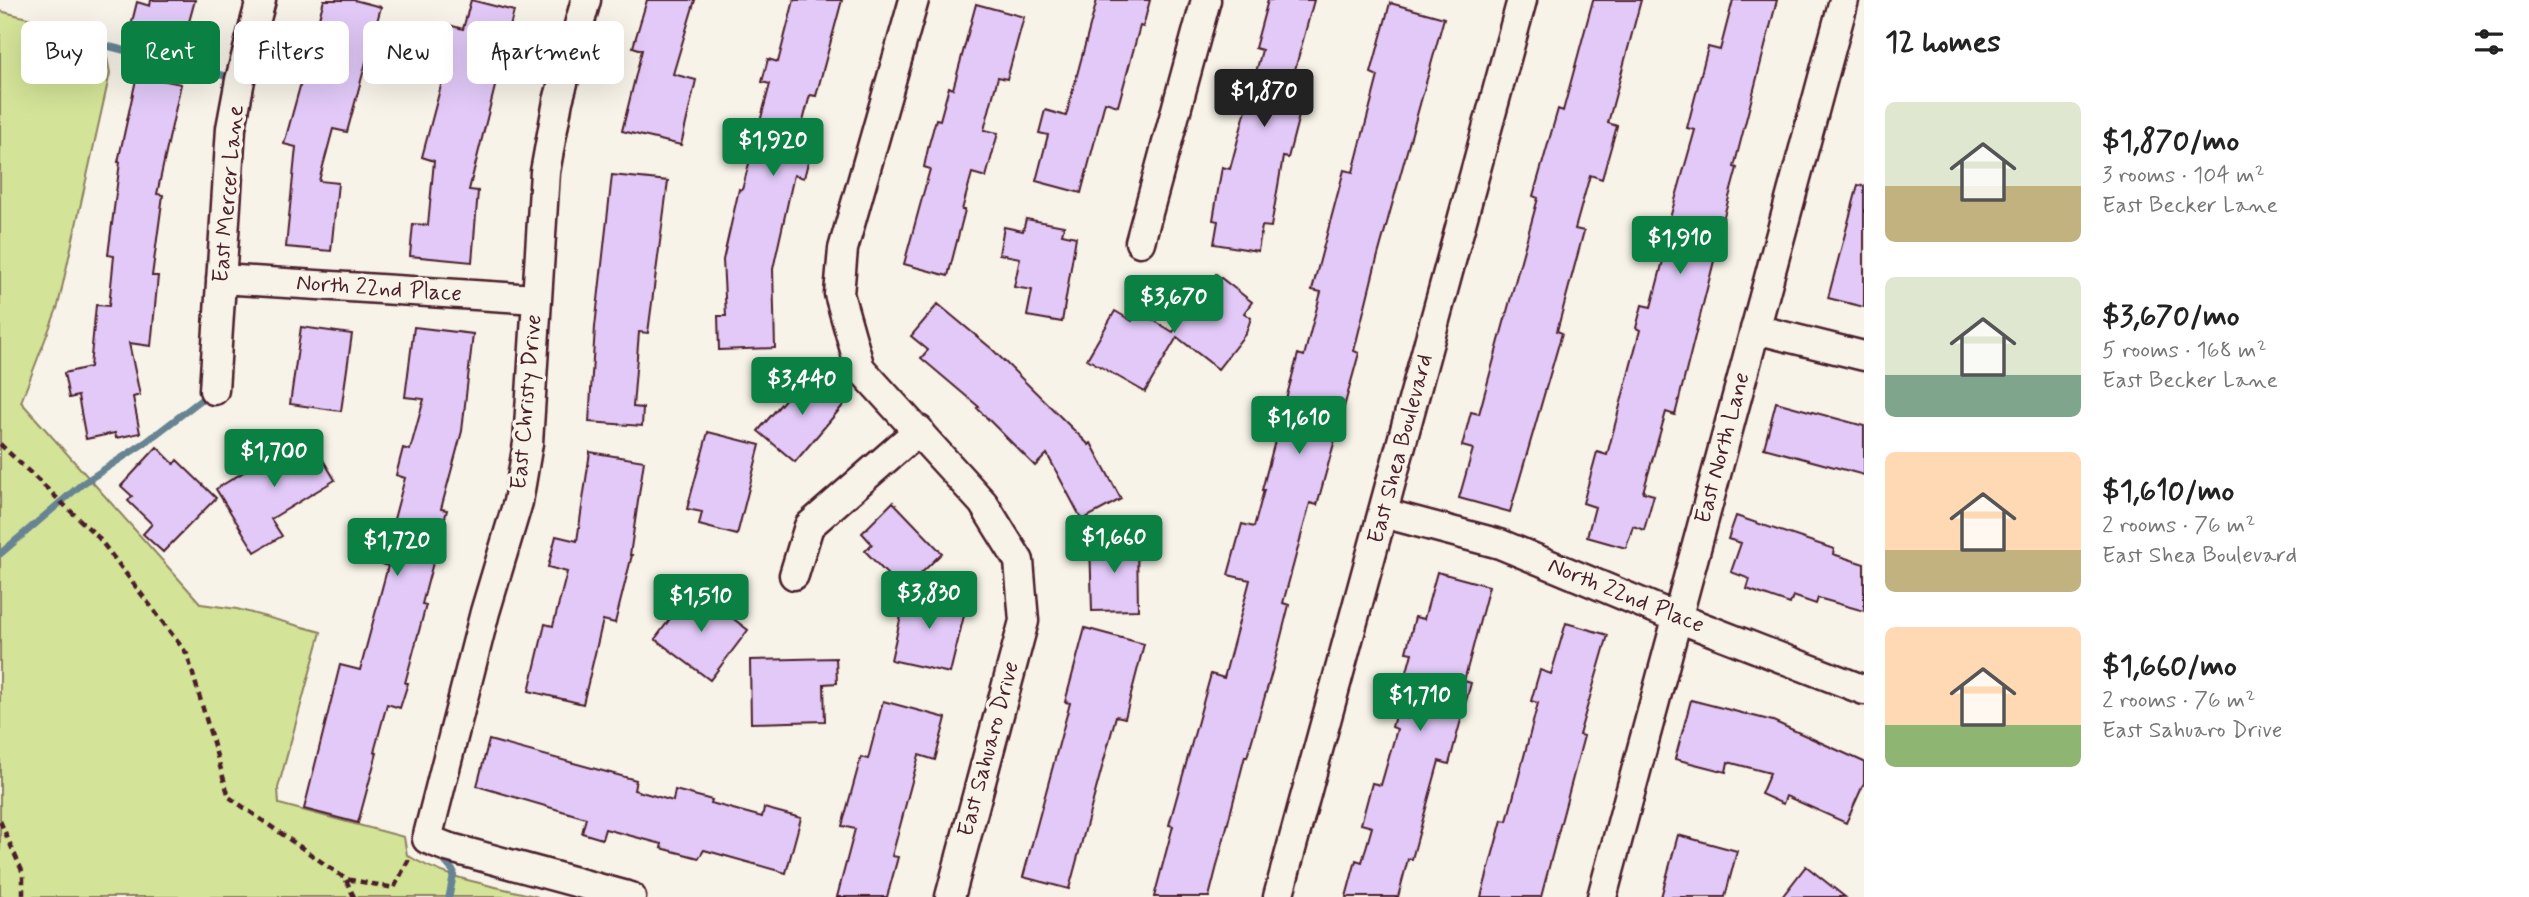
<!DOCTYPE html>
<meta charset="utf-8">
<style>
:root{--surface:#fff;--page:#f2f2f2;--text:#222;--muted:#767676;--accent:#0b8043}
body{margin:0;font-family:Mynerve,sans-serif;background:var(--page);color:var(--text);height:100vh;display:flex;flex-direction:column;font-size:26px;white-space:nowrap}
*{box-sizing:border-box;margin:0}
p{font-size:23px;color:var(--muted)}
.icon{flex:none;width:38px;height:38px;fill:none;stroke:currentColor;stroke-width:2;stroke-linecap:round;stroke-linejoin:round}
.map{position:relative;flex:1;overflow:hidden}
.side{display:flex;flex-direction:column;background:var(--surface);width:665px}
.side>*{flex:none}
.banner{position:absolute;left:21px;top:21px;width:665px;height:63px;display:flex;gap:14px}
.price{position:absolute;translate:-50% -60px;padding:0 16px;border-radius:7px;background:var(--accent);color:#fff;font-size:23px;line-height:46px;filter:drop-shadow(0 2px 4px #0008)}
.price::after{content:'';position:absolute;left:50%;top:42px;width:21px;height:16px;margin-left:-10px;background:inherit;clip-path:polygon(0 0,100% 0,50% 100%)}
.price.on{background:#222;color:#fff}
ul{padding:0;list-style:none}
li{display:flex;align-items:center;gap:21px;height:175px;padding:0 21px}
li span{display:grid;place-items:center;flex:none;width:196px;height:140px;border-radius:10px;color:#555}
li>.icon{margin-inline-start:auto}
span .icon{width:84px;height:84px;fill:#fffc;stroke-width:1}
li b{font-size:30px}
h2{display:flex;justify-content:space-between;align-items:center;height:84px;padding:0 21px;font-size:30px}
.chip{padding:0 24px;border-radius:10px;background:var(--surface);box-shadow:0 7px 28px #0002;font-size:24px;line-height:63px}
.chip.on{background:var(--accent);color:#fff}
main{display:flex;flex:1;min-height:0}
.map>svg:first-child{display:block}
.green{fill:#d3e397;stroke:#8e8161;stroke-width:2}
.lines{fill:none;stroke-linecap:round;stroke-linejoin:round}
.stream{stroke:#678493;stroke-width:7}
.building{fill:#e2c9f8;stroke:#4a1f2b;stroke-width:2}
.minor-casing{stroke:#4a1f2b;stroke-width:33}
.path{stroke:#4a1f2b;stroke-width:4.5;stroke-dasharray:7 5;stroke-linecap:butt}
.minor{stroke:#f7f3e8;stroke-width:28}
.labels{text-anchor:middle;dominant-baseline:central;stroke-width:7;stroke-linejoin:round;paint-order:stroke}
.street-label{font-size:23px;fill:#4a1f2b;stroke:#f7f3e8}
</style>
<main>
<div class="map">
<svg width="1864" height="897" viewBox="0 0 1864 897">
<rect width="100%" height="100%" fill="#f7f3e8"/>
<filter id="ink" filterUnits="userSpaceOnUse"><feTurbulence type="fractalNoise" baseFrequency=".0143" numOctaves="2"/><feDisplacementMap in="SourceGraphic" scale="14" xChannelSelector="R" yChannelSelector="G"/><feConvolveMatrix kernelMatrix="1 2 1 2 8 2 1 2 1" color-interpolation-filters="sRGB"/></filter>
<g filter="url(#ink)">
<path class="green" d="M 0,11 L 103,37 L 110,73 L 58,306 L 21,402 L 201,604 L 237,609 L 321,632 L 278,788 L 279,804 L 404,837 L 407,855 C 445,879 495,886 538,897 L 0,897 Z"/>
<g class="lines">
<path class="stream" d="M 64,35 L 233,78
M 0,554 L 82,484 L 146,442 L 210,393
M 439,855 L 454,872 L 449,897"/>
</g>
<path class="building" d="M 151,0 L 195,0 L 184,40 L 131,26 L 137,2 L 150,6 Z
M 324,0 L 354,0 L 381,7 L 347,132 L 333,129 L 319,181 L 338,183 L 331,251 L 286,247 L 296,147 L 284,144 Z
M 471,0 L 514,11 L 469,190 L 478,191 L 472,262 L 410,256 L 413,224 L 428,225 L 434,161 L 422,157 L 447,63 L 440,61 L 449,25 L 463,29 Z
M 647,0 L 695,0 L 673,74 L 696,80 L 681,145 L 622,131 L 642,50 L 633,47 Z
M 794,0 L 842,0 L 816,96 L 810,95 L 796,148 L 811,151 L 804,178 L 794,175 L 773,269 L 775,348 L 719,350 L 718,316 L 726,316 L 723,260 L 739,189 L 742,190 L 770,84 L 762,82 L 768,59 L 778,62 Z
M 1097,0 L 1150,0 L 1143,27 L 1140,26 L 1118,106 L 1105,102 L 1081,193 L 1036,181 L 1048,135 L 1039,133 L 1045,110 L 1066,116 Z
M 1268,0 L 1314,0 L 1293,77 L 1308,81 L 1288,158 L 1283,157 L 1271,227 L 1262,226 L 1258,251 L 1214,244 L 1218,221 L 1213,220 L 1222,167 L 1230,169 L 1262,50 L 1255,48 Z
M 1593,0 L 1641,0 L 1608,123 L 1617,126 L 1602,179 L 1590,175 L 1575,229 L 1584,231 L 1557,331 L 1562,333 L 1510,512 L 1459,498 L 1473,449 L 1462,446 L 1471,412 L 1479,414 L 1538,198 L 1533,196 L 1558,109 L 1563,111 Z
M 1733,0 L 1777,0 L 1734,167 L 1737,168 L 1712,260 L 1714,261 L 1675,415 L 1666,412 L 1643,492 L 1654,495 L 1644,530 L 1633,526 L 1626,548 L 1587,537 L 1595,507 L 1583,503 L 1597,452 L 1607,455 L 1640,330 L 1636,328 L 1642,305 L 1651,307 L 1672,226 L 1668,225 L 1695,130 L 1687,128 L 1708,47 L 1720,50 Z
M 1390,3 L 1444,18 L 1375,266 L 1354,351 L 1359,353 L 1317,505 L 1310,503 L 1283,603 L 1289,605 L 1272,672 L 1247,757 L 1245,756 L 1209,897 L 1154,897 L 1173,826 L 1169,825 L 1211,674 L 1224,678 L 1250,580 L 1228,575 L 1242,524 L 1254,527 L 1264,490 L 1262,490 L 1298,354 L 1304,356 L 1321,292 L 1312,290 L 1344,170 L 1353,172 L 1378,76 L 1371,73 Z
M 976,4 L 1024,17 L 1007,79 L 998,77 L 984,130 L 998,133 L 986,177 L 972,173 L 962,210 L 965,210 L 948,276 L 904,264 L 930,169 L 924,167 L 929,144 L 936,119 L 940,120 L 949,87 L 953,89 Z
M 137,75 L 181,84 L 157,194 L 163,195 L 152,276 L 158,276 L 151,346 L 129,343 L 140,395 L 133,397 L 140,433 L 116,438 L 115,433 L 86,439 L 78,396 L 69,398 L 64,373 L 90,367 L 96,305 L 109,306 L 114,256 L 108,255 L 120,162 L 118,162 Z
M 612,175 L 668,181 L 648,333 L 639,332 L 633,407 L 643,408 L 642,426 L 589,422 L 595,327 Z
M 1858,185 L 1864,186 L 1864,307 L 1828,298 Z
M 1026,219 L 1064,226 L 1062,234 L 1076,237 L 1062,322 L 1027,316 L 1032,290 L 1014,287 L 1020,258 L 999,254 L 1004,227 L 1023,231 Z
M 1216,274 L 1252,302 L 1244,313 L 1251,318 L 1246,333 L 1218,369 L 1177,337 L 1145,392 L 1087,359 L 1115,311 L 1132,321 L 1138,311 L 1173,332 Z
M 938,304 L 992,349 L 1089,445 L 1091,443 L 1121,499 L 1082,520 L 1047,454 L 1035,466 L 977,408 L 979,407 L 921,358 L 928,350 L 911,336 Z
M 301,327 L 352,334 L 341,411 L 290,404 Z
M 414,327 L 473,334 L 462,431 L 441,509 L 447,510 L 422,604 L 426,605 L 405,683 L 408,683 L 400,708 L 387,704 L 374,752 L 377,753 L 358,823 L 304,809 L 340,665 L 360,670 L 388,566 L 382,564 L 405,478 L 396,475 L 403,448 L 410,450 L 424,399 L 405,397 Z
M 805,376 L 813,376 L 845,403 L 795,462 L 758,431 Z
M 1776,402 L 1864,426 L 1864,475 L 1764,448 Z
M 708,432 L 760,445 L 737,535 L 699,525 L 702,512 L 687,509 Z
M 307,433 L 335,480 L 271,519 L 282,536 L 255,552 L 216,489 Z
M 157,447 L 174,464 L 177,460 L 216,498 L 163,552 L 143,534 L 152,524 L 128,501 L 132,496 L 121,486 Z
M 590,452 L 644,461 L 630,555 L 632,555 L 615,623 L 603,620 L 583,704 L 529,691 L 545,624 L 553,626 L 567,572 L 548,567 L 556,536 L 577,541 Z
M 893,502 L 942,553 L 903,591 L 865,551 L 872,544 L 862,533 Z
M 1736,516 L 1834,549 L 1833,554 L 1864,564 L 1864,611 L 1818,598 L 1816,604 L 1793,596 L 1790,604 L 1747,589 L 1750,579 L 1731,572 L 1741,543 L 1728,539 Z
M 1137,539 L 1138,610 L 1092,611 L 1090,541 Z
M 1437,572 L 1489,586 L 1464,681 L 1471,683 L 1449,764 L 1439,761 L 1412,859 L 1408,859 L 1398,897 L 1346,897 L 1356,860 L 1362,862 L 1372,827 L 1361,824 L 1372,783 L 1381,785 L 1397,729 L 1392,727 L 1412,653 L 1406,652 L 1415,617 L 1424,619 Z
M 693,588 L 748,630 L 710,680 L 655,639 Z
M 907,589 L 967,603 L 950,673 L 891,660 Z
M 1566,623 L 1608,635 L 1579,735 L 1584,736 L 1541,897 L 1481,897 L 1502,820 L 1507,821 L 1538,703 L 1531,701 L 1540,670 L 1551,674 Z
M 1085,628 L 1144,644 L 1125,718 L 1116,716 L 1069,889 L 1023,877 L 1070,703 L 1065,702 Z
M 836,658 L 837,683 L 824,684 L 825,721 L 751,723 L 750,660 Z
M 1691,700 L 1773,721 L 1864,762 L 1864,783 L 1846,823 L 1786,796 L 1783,804 L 1761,794 L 1770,773 L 1728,762 L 1726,772 L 1675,759 Z
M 883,701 L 946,718 L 935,760 L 919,755 L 892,856 L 898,857 L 887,897 L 837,897 L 855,829 L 842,826 L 861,757 L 868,759 Z
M 489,740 L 636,780 L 634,790 L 673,801 L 675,790 L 712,800 L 711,803 L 762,817 L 764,808 L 801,818 L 786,873 L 704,850 L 699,858 L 661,848 L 662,844 L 605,829 L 602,839 L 582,833 L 586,818 L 477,786 Z
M 1678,835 L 1737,851 L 1725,897 L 1661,897 Z
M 1806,866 L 1845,897 L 1782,897 Z"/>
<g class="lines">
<defs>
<path id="minor" d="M 586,0 L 558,101 L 545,172 L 528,443 L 518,502 L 485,612 L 427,839 L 447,847 L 631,897
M 914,0 L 843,249 L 839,294 L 860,368 L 983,503 L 1019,561 L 1024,621 L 950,897
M 1140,242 L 1206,0
M 221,279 L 537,299
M 1755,329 L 1864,356
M 214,390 L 231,128 L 240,80 L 261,0
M 1383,513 L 1500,544 L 1678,618 L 1864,690
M 794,575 L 809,526 L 919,430
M 1278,897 L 1522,0
M 1602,897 L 1844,0"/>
</defs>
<use href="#minor" class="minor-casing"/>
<path class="path" d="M 0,444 L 98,537 L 187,654 L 229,797 L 346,879 L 394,888 L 411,855
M 0,821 L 23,873 L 23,897
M 346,880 L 354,897"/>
<use href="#minor" class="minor"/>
</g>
</g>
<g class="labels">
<g class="street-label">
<text transform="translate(229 194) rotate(-85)">East Mercer Lane</text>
<text transform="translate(379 289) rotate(4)">North 22nd Place</text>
<text transform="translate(527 402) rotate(-85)">East Christy Drive</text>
<text transform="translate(1723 448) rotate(-75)">East North Lane</text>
<text transform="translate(1401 449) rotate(-75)">East Shea Boulevard</text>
<text transform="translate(1626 596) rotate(22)">North 22nd Place</text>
<text transform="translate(989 749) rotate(-75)">East Sahuaro Drive</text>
</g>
</g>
</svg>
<b class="price on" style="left:1264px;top:129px">$1,870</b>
<b class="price" style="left:773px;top:178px">$1,920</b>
<b class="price" style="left:1680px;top:276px">$1,910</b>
<b class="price" style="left:1174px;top:335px">$3,670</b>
<b class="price" style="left:802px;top:417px">$3,440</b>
<b class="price" style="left:1299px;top:456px">$1,610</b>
<b class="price" style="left:274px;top:489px">$1,700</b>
<b class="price" style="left:1114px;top:575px">$1,660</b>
<b class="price" style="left:397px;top:578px">$1,720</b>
<b class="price" style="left:929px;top:631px">$3,830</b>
<b class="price" style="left:701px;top:634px">$1,510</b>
<b class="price" style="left:1420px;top:733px">$1,710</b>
<div class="banner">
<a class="chip">Buy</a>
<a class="chip on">Rent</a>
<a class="chip">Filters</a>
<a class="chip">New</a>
<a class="chip">Apartment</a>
</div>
</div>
<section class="side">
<h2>12 homes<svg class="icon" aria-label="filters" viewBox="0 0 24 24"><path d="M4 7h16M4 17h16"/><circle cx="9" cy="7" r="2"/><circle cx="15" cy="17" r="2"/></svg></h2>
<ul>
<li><span style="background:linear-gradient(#dfe7d0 60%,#c2b280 0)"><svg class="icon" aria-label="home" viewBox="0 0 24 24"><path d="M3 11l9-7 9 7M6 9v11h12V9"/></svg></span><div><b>$1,870/mo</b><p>3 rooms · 104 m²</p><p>East Becker Lane</p></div></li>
<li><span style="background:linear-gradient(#dfe7d0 70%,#7fa58c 0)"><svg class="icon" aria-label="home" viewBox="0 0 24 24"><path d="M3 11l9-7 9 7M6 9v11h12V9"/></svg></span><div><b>$3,670/mo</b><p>5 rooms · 168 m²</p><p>East Becker Lane</p></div></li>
<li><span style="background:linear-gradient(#ffd9b3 70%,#c2b280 0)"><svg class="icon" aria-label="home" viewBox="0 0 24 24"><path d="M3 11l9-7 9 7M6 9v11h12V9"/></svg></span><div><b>$1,610/mo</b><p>2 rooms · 76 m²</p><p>East Shea Boulevard</p></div></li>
<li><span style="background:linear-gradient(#ffd9b3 70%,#8fb573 0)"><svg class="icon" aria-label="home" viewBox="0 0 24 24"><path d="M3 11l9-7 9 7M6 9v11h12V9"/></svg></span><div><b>$1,660/mo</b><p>2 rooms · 76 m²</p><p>East Sahuaro Drive</p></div></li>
</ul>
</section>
</main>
